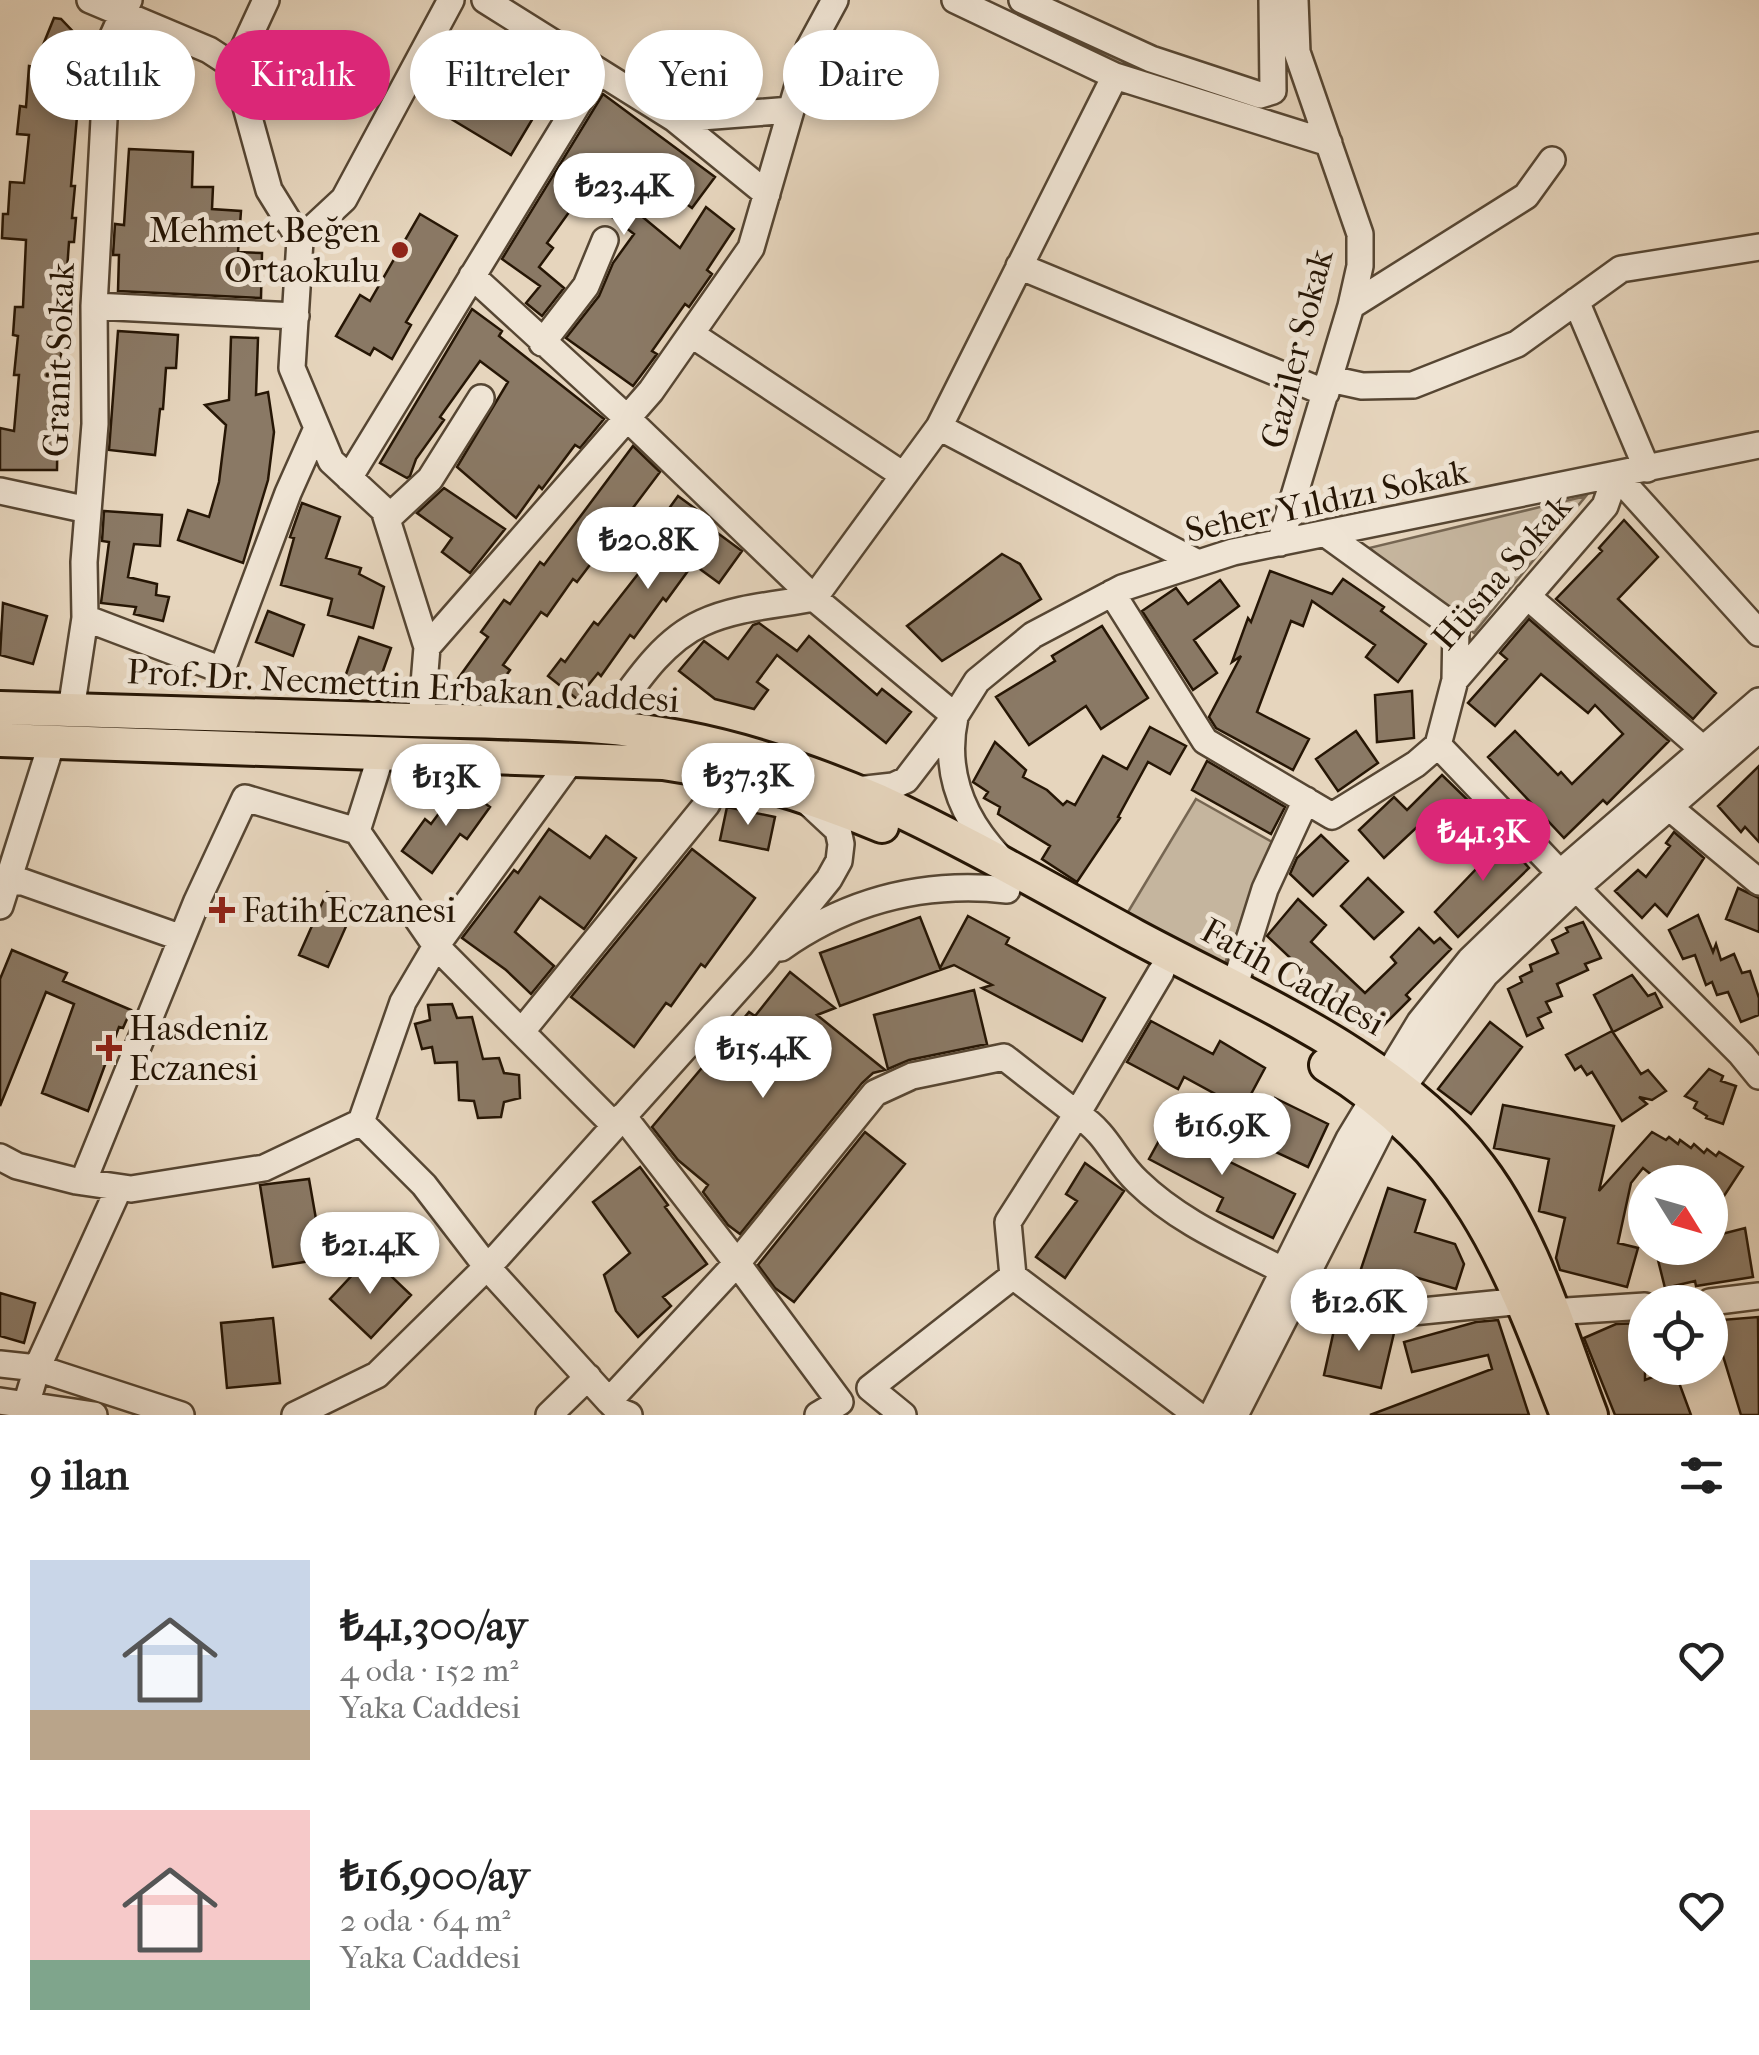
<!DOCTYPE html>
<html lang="tr">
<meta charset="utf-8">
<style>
:root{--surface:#fff;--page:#f6f6f6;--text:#222;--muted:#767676;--accent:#db2777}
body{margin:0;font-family:"IM FELL French Canon",serif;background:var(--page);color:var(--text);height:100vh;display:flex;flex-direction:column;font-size:38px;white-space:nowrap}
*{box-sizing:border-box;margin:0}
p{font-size:32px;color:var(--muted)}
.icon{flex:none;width:55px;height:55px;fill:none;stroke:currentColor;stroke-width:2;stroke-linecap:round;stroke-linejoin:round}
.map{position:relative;height:1415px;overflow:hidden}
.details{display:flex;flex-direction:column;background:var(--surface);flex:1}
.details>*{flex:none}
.hud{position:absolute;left:30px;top:30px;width:1000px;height:90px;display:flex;gap:20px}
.needle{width:65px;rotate:127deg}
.controls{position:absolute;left:1628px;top:1165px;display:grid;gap:20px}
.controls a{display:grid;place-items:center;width:100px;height:100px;border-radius:50%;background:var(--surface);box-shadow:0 5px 15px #0003;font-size:50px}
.price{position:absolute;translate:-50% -85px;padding:0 22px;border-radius:35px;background:#fff;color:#222;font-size:32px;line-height:65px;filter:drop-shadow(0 2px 5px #0008)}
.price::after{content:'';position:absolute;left:50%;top:60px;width:30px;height:22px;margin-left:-15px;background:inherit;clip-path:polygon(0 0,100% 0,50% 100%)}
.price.on{background:var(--accent);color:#fff}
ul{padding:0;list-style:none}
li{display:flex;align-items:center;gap:30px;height:250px;padding:0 30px}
li span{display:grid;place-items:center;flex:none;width:280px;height:200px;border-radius:0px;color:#555}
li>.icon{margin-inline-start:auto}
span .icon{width:120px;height:120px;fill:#fffc;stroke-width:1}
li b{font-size:42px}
h2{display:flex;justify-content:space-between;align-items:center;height:120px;padding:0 30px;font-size:42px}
.pill{padding:0 35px;border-radius:45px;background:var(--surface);box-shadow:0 5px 15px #0003;font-size:35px;line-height:90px}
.pill.on{background:var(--accent);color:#fff}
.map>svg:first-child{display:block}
.green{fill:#c5b59e;stroke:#766652;stroke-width:2.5}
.building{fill:#8a7965;stroke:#261605;stroke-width:2.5}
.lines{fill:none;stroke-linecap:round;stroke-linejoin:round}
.minor-casing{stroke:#564633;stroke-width:30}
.major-casing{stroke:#261605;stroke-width:38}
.minor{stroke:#efe4d4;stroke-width:25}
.major{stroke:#e6d5bd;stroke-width:32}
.poi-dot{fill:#8f2418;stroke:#efe4d4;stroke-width:4}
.labels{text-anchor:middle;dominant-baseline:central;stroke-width:10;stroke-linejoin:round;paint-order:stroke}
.poi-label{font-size:35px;fill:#261605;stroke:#efe4d4;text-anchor:start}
.street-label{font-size:35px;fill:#261605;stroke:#efe4d4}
</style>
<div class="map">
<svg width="1759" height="1415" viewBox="0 0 1759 1415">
<rect width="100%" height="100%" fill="#e6d5bd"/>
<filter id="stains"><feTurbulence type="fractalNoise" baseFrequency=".002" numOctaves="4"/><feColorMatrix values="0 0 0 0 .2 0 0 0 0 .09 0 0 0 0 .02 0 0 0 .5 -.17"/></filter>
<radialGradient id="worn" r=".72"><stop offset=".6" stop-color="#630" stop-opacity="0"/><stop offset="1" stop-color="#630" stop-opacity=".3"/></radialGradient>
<path class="green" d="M 1586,496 L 1474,633 L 1369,548 Z
M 1196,799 L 1272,842 L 1222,971 L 1141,929 L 1128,912 Z"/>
<path class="building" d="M 54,18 L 61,19 L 84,43 L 73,69 L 81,70 L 71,186 L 75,186 L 72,218 L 76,218 L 74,242 L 69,242 L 58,397 L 57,470 L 0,470 L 0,428 L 14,431 L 19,375 L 14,375 L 18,336 L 13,335 L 15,307 L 23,307 L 26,240 L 2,238 L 3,214 L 8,214 L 10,182 L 24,183 L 29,135 L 17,134 L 20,106 L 26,107 L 29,66 L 34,67 Z
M 485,42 L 554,83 L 511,155 L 443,114 Z
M 273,61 L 313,71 L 304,105 L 264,94 Z
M 603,94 L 715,177 L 692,208 L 654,180 L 633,209 L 680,248 L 706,207 L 734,229 L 707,270 L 712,274 L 689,307 L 685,304 L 652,351 L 657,354 L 633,386 L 566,338 L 599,296 L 613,263 L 634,234 L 582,194 L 547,243 L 553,248 L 539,267 L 564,288 L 542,316 L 526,303 L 540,286 L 502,259 Z
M 129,149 L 193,152 L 192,187 L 213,187 L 212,209 L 241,211 L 238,252 L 262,253 L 261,298 L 118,291 L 119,255 L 113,255 L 115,224 L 124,225 Z
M 420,214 L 457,236 L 406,322 L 411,325 L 392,359 L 374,348 L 370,355 L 336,336 L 360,295 L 370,301 Z
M 472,309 L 502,331 L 499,336 L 604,419 L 580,448 L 575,445 L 542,489 L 539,486 L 516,518 L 457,467 L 508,382 L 480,361 L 440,417 L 444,420 L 416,459 L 410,476 L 407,478 L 380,463 Z
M 118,331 L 178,335 L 176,368 L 166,368 L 163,409 L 160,409 L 155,455 L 109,450 Z
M 231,337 L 258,338 L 256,395 L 268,392 L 274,432 L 268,480 L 243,563 L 178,540 L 188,510 L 209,517 L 219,482 L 226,425 L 205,405 L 229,400 Z
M 633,446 L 660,472 L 577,582 L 573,579 L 547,616 L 541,612 L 503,665 L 510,670 L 487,702 L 457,680 L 488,637 L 481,632 L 504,600 L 510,604 L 540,562 L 544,565 Z
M 444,488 L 505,529 L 470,573 L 442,552 L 452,538 L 417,513 Z
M 678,496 L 708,518 L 704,523 L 742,551 L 719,583 L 693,564 L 666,601 L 663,598 L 634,638 L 630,635 L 601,676 L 598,673 L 577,699 L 548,676 L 561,659 L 565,662 L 594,622 L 598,625 L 667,537 L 655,528 Z
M 302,503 L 340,517 L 326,558 L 361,568 L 359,574 L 384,587 L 373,628 L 328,615 L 332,599 L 281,585 L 294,538 L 290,537 Z
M 104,511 L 162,515 L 160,546 L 134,544 L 128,577 L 157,584 L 156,595 L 169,597 L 163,621 L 134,614 L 136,607 L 101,603 L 109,542 L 102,541 Z
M 1624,520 L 1658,557 L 1618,599 L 1716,693 L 1693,719 L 1556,599 L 1602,551 L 1599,548 Z
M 1002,554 L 1020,564 L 1041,599 L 942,661 L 907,626 Z
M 1270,571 L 1332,594 L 1343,579 L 1384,607 L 1381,611 L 1426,644 L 1398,682 L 1366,657 L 1375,645 L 1312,601 L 1303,626 L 1291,621 L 1257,712 L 1309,739 L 1293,770 L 1216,728 L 1209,717 L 1241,656 L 1232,662 L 1248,618 L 1251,622 Z
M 1220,580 L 1239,606 L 1194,640 L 1217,673 L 1193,690 L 1142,611 L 1176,588 L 1188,604 Z
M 3,603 L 47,616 L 33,664 L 0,655 Z
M 268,611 L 304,625 L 293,656 L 256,642 Z
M 1529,619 L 1669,741 L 1607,804 L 1603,800 L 1564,838 L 1488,757 L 1515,731 L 1558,775 L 1561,772 L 1572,784 L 1623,734 L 1595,705 L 1588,713 L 1541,674 L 1495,726 L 1468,703 L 1507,659 L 1500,653 Z
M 759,623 L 797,651 L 809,636 L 877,695 L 882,689 L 911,712 L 886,743 L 777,655 L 757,682 L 768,690 L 754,709 L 715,699 L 679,671 L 704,641 L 728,659 L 753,625 Z
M 1102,626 L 1148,698 L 1101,729 L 1086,706 L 1029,745 L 996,697 L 1055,661 L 1052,656 Z
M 359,637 L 391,648 L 377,688 L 345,677 Z
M 1412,691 L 1414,738 L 1377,742 L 1375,695 Z
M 1150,727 L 1186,746 L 1170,774 L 1148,762 L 1118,817 L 1120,818 L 1077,882 L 1042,859 L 1050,846 L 998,814 L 1000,807 L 984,798 L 988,792 L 973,782 L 995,742 L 1026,770 L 1023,777 L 1047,790 L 1063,805 L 1067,801 L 1075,805 L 1103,756 L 1127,769 Z
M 1356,731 L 1378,763 L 1338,791 L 1316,759 Z
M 1207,761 L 1285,807 L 1271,834 L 1192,790 Z
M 1759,766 L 1759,842 L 1745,827 L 1741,832 L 1718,806 Z
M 1442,775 L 1478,810 L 1453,834 L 1432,813 L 1384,858 L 1359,830 L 1394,797 L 1407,810 Z
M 460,785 L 490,807 L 467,839 L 460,834 L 432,873 L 402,851 L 425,819 L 431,824 Z
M 727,807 L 775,817 L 768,850 L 720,840 Z
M 549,829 L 590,858 L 606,836 L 636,858 L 584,929 L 540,897 L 515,932 L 554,966 L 531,994 L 506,970 L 462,938 L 514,870 L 518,873 Z
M 1497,832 L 1529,868 L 1458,937 L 1435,912 L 1478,867 L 1470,858 Z
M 1674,832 L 1704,858 L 1667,916 L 1655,904 L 1642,918 L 1615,891 L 1638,870 L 1646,877 L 1670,846 L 1666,843 Z
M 1321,835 L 1348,861 L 1313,896 L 1290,874 L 1297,858 Z
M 692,849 L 755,898 L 705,967 L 701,964 L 671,1006 L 666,1003 L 634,1047 L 571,997 Z
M 1368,878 L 1403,912 L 1374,939 L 1341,906 Z
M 1738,888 L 1759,898 L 1759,932 L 1726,919 Z
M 327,892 L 356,904 L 328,967 L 299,955 Z
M 1298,899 L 1326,925 L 1311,942 L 1365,993 L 1396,963 L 1391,957 L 1419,928 L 1434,943 L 1440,938 L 1451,949 L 1406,995 L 1410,999 L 1376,1033 L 1341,998 L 1332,1008 L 1297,975 L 1302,969 L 1267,936 Z
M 1698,915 L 1713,952 L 1716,944 L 1721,960 L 1734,954 L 1742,973 L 1750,971 L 1759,998 L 1759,1015 L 1741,1022 L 1728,992 L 1717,995 L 1712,982 L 1706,985 L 1695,955 L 1683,959 L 1669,930 Z
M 968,916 L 1009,938 L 1006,944 L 1105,998 L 1082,1041 L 982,988 L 992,985 L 954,965 L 840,1006 L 820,953 L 920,917 L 940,968 Z
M 1583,922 L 1601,958 L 1585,964 L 1588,970 L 1557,984 L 1562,996 L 1546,1002 L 1551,1012 L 1538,1018 L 1543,1028 L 1527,1036 L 1508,989 L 1522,982 L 1520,977 L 1532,971 L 1530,965 L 1558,953 L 1552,940 L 1568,932 L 1566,928 Z
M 12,950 L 67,973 L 63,981 L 131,1010 L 123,1028 L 119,1027 L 88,1111 L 42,1093 L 74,1004 L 46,992 L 0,1106 L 0,979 Z
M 790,972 L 835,1008 L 817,1015 L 885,1070 L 873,1073 L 862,1083 L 740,1234 L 728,1225 L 703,1192 L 708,1185 L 678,1160 L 652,1127 L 749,1012 L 755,1016 Z
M 1632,975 L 1648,996 L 1655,993 L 1662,1007 L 1613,1032 L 1594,995 Z
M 974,990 L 987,1044 L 909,1060 L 888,1069 L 874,1015 Z
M 452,1004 L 457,1018 L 472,1017 L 483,1059 L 499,1058 L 504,1073 L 519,1075 L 520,1098 L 504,1102 L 501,1117 L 478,1118 L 474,1101 L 459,1100 L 457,1062 L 435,1063 L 432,1047 L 422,1049 L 415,1024 L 430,1020 L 428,1005 Z
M 1151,1021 L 1213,1054 L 1220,1041 L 1265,1068 L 1243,1109 L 1184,1077 L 1178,1089 L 1127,1062 Z
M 1490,1022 L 1522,1047 L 1471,1114 L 1438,1089 Z
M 1612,1031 L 1641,1074 L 1648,1070 L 1666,1091 L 1652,1100 L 1639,1097 L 1647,1104 L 1622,1121 L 1592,1072 L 1587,1075 L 1581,1066 L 1575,1070 L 1566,1055 Z
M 1709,1069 L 1723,1076 L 1721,1081 L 1736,1086 L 1723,1124 L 1706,1118 L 1707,1116 L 1694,1108 L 1697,1102 L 1685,1096 Z
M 1275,1098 L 1328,1124 L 1308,1167 L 1254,1142 Z
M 1503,1105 L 1614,1126 L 1599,1191 L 1652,1132 L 1666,1140 L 1669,1137 L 1678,1144 L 1680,1140 L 1691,1148 L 1694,1144 L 1704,1153 L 1707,1149 L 1716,1156 L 1719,1152 L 1743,1167 L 1724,1196 L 1710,1187 L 1710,1182 L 1698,1179 L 1699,1182 L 1679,1182 L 1670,1175 L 1666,1180 L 1657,1172 L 1653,1176 L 1643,1168 L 1631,1183 L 1618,1243 L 1638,1248 L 1627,1287 L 1560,1270 L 1556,1258 L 1565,1218 L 1539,1211 L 1549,1159 L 1494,1148 Z
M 1172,1117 L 1225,1144 L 1218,1156 L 1295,1194 L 1273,1238 L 1217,1211 L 1223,1198 L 1149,1159 Z
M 865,1132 L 905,1164 L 794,1302 L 775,1288 L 758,1265 Z
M 1085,1163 L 1124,1191 L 1065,1278 L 1036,1257 L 1077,1201 L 1066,1194 Z
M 640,1167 L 668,1205 L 665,1207 L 707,1264 L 663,1297 L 671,1306 L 638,1337 L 616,1311 L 604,1275 L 630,1253 L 593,1202 Z
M 309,1179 L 323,1259 L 273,1267 L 260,1185 Z
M 1388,1188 L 1425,1200 L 1415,1232 L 1455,1244 L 1464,1264 L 1456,1289 L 1401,1273 L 1395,1290 L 1358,1278 Z
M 1745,1228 L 1753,1277 L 1696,1286 L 1695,1281 L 1665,1288 L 1655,1248 L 1710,1248 L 1710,1237 Z
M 370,1256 L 411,1295 L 371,1338 L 330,1299 Z
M 0,1293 L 35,1303 L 24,1343 L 0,1336 Z
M 1721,1317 L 1722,1320 L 1758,1317 L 1759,1415 L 1741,1415 L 1723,1356 L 1710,1358 L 1710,1318 Z
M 273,1318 L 280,1383 L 227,1388 L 221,1323 Z
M 1498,1320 L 1529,1415 L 1370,1415 L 1492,1369 L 1488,1355 L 1412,1372 L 1404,1342 L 1476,1322 Z
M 1336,1321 L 1394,1333 L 1381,1388 L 1324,1375 Z
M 1645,1323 L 1645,1380 L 1674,1369 L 1691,1415 L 1615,1415 L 1584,1338 L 1616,1324 Z"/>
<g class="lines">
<defs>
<path id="minor" d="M 90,0 L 209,50 L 235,67 L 269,190 L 300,240 L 292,368 L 331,461 L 384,510 L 427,647 L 421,721
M 485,0 L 675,119 L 767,194
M 955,0 L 1115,76
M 1022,0 L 1151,59 L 1260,95 L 1273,91 L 1272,0
M 235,67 L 266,0
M 675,119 L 791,110
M 300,240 L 344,199 L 451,0
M 1019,266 L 1326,393
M 472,276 L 627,418 L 814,598 L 939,427
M 1576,301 L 1647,469
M 94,306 L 296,316
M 1351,306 L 1526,196 L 1552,160
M 691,334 L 903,475
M 542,343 L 586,286 L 605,240
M 1330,379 L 1362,386 L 1413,385 L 1517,344 L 1621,269 L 1759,247
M 349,478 L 598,71
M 0,491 L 88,510
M 387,519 L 430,479 L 481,398
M 1326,534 L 1456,628 L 1455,680
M 1280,543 L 1351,306 L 1360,266 L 1360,234 L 1297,52 L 1295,0
M 1198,563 L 939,427 L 1115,76 L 1329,143
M 1112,593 L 1205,741 L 1332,816 L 1416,764 L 1438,745
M 1527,596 L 1704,750
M 85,618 L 222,670 L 288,493 L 317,428
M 427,647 L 651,391 L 751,248 L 809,48 L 835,0
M 71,710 L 85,618 L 84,562 L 95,424 L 94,306 L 106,82 L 112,38 L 129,0
M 955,717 C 943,772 962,818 1000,858
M 602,729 C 630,692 658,643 702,623 C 736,607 778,605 814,598 L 955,716
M 382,752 L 357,831 L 436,946 L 614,1125
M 573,758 L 436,946 L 403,1002 L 361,1122 L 424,1185 L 487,1267 L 609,1401 L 619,1411 L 629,1415
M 857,790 L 893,786 L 906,780 L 955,716 L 977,681 L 1033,635 L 1122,588 L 1233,552 L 1759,445
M 1670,808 L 1759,882
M 1560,873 L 1438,745 L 1455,680 L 1605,506 L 1616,475 L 1759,633
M 0,881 L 23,882 L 182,938
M 1576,888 L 1741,1054 L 1759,1076
M 0,906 L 52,742
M 781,948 C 849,900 924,881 1007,890
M 1161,972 L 1077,1114 C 1110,1136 1113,1159 1138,1182 C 1179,1222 1232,1244 1282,1270
M 1234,988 L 1265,889 L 1306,800
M 522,1031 L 707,804
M 623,1116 L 737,1263 L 875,1093 L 912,1076 L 1004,1057 L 1077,1114 L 1008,1222 L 1013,1276
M 0,1157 L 17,1166 L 76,1181 L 131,1189 L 264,1168 L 361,1122
M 83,1182 L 197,901 L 245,798 L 357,831
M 1296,1294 L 1382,1315 L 1523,1301
M 1710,1302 L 1759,1296
M 1551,1312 L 1645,1306
M 0,1364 L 37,1368 L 181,1415
M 0,1401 L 94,1415
M 609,1401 L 737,1263 L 840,1402 L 818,1415
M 23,1415 L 37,1368 L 119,1188
M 295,1415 L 377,1375 L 498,1256 L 761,963 L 829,879 L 839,861 L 841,844 L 838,830 L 809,803
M 549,1415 L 588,1377
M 903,1415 L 870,1388 L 1013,1276 L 1197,1415
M 1212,1415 L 1349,1139 L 1420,1022 L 1470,960 L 1560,873 L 1759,701
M 1235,1415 L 1402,1088 L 1485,975 L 1576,888 L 1759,729"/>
<path id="major" d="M 0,708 C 127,712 254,715 380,719 C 480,723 585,719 684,738 C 752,751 816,774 879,801 C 966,841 1050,890 1135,936 C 1250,998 1399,1059 1479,1166 C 1534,1238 1559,1332 1591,1415
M 0,740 L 663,763 C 739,774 811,796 882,826
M 1326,1065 C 1470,1153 1509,1265 1567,1415"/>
</defs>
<use href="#minor" class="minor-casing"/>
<use href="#major" class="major-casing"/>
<use href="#minor" class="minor"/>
<use href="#major" class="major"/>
</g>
<g class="poi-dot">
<circle cx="400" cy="250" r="10"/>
<path d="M217 895h10v10h10v10h-10v10h-10v-10h-10v-10h10z"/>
<path d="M104 1033h10v10h10v10h-10v10h-10v-10h-10v-10h10z"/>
</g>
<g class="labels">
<g class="poi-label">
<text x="380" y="230" text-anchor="end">Mehmet Beğen<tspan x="380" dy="40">Ortaokulu</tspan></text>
<text x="242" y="910">Fatih Eczanesi</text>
<text x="129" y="1028">Hasdeniz<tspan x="129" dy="40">Eczanesi</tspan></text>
</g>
<g class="street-label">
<text transform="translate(1297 349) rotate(-76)">Gaziler Sokak</text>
<text transform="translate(59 360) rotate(-88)">Granit Sokak</text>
<text transform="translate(1327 501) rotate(-12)">Seher Yıldızı Sokak</text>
<text transform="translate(1502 572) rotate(-49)">Hüsna Sokak</text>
<text transform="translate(403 686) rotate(3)">Prof. Dr. Necmettin Erbakan Caddesi</text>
<text transform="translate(1293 977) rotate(29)">Fatih Caddesi</text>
</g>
</g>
<rect width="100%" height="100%" filter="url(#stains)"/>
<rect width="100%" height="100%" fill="url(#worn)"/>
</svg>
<div class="controls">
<a><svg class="needle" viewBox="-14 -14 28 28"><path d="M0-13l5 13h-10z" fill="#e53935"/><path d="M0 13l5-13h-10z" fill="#767676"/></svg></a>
<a><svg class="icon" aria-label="locate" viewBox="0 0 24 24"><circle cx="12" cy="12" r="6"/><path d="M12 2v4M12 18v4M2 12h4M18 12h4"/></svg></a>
</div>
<b class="price" style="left:624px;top:238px">₺23.4K</b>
<b class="price" style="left:648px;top:592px">₺20.8K</b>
<b class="price" style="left:748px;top:828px">₺37.3K</b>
<b class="price" style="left:446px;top:829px">₺13K</b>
<b class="price on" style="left:1483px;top:884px">₺41.3K</b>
<b class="price" style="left:763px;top:1101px">₺15.4K</b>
<b class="price" style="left:1222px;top:1178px">₺16.9K</b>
<b class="price" style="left:370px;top:1297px">₺21.4K</b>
<b class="price" style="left:1359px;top:1354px">₺12.6K</b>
<div class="hud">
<a class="pill">Satılık</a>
<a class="pill on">Kiralık</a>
<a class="pill">Filtreler</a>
<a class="pill">Yeni</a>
<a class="pill">Daire</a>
</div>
</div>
<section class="details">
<h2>9 ilan<svg class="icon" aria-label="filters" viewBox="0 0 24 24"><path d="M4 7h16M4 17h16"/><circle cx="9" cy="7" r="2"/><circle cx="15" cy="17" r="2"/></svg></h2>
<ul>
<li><span style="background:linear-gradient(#c9d6e8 75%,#b9a48a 0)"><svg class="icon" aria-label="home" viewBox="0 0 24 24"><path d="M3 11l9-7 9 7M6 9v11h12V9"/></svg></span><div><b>₺41,300/ay</b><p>4 oda · 152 m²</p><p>Yaka Caddesi</p></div><svg class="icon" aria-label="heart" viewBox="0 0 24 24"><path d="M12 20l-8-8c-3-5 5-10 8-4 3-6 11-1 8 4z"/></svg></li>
<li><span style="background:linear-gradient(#f6c9c9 75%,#7fa58c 0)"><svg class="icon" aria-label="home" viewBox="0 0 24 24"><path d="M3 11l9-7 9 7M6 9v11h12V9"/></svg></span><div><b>₺16,900/ay</b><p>2 oda · 64 m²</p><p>Yaka Caddesi</p></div><svg class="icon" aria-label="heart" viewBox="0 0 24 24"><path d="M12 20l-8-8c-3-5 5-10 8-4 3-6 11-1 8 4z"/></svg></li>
</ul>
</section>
